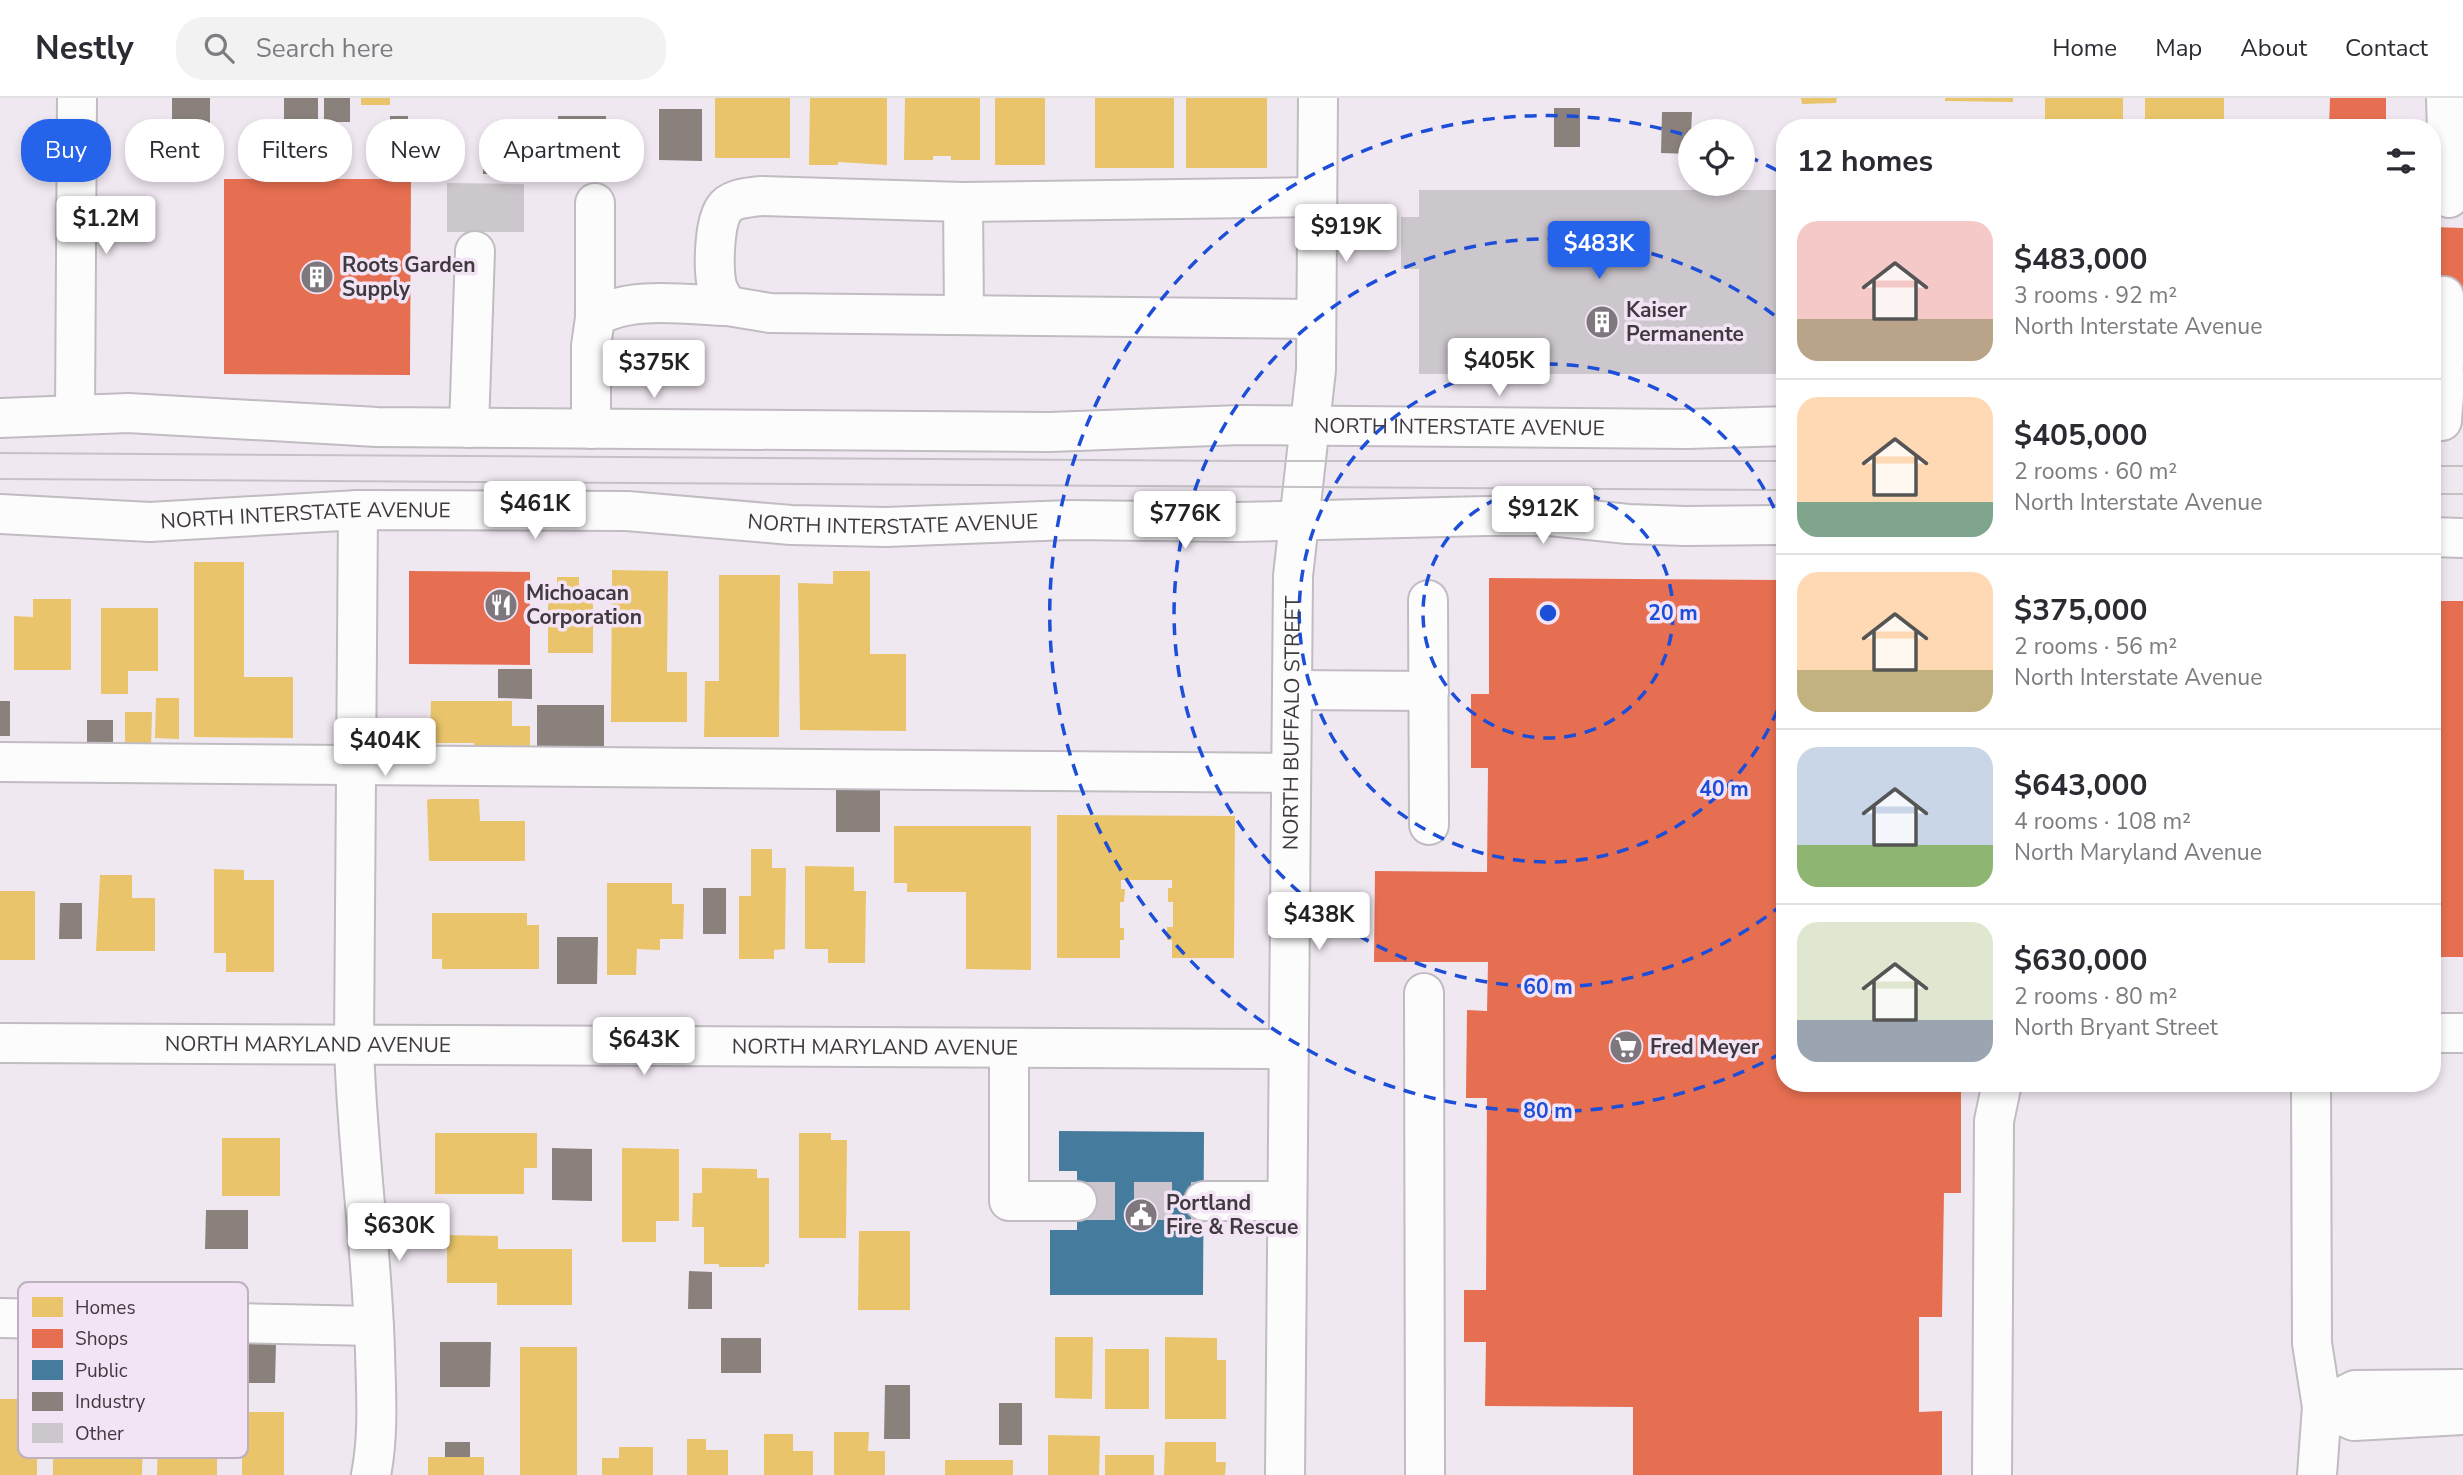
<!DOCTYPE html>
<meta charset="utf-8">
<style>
:root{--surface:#fff;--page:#f2f2f3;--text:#2b2b33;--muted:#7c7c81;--line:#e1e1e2;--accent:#2563eb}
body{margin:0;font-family:"Nunito Sans",sans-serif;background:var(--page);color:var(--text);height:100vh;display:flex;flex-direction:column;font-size:26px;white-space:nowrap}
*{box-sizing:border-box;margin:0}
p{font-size:23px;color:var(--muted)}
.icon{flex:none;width:38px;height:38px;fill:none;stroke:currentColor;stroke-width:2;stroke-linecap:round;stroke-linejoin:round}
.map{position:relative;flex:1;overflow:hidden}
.panel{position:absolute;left:1776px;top:21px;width:665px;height:973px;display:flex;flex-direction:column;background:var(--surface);border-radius:28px;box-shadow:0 4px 10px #0003}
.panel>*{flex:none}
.guide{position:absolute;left:21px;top:21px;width:665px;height:63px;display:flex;gap:14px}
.buttons{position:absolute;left:1678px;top:21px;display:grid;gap:14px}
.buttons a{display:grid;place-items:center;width:77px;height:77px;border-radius:50%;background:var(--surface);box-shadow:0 4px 10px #0003;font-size:35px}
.price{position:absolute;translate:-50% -60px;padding:0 16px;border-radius:7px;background:#fff;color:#222;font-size:23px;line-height:46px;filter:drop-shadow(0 2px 4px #0008)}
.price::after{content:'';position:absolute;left:50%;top:42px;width:21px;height:16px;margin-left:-10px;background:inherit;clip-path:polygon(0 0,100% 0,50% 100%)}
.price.current{background:var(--accent);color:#fff}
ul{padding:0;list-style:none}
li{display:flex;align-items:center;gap:21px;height:175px;padding:0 21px}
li+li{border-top:2px solid var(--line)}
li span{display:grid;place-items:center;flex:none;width:196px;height:140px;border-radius:21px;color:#555}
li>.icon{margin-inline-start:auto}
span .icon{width:84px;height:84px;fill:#fffc;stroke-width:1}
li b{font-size:30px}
h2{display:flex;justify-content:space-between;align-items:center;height:84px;padding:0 21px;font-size:30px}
.pill{padding:0 24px;border-radius:28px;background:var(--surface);box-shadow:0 4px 10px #0003;font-size:24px;line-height:63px}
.pill.current{background:var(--accent);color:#fff}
header{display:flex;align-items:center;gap:42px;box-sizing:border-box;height:98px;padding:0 35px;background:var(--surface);border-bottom:2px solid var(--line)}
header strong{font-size:33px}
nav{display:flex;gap:38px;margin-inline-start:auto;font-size:24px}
.search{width:490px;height:63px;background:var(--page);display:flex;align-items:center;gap:18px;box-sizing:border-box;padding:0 24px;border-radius:28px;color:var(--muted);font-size:26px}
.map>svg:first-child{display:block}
.homes{fill:#e9c46a}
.shops{fill:#e76f51}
.public{fill:#457b9d}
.industry{fill:#8a817c}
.building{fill:#ccc6cd}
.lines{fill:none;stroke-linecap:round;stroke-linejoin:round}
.minor-tunnel{stroke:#cdc5ce;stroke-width:38;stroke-dasharray:38 19;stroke-linecap:butt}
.minor-casing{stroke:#c1bbc2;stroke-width:42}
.minor{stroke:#fdfcfd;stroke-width:38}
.tram{stroke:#c4c2c4;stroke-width:2}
.ring{fill:none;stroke:#1d4ed8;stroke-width:3.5;stroke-dasharray:12 9}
.labels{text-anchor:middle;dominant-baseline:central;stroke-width:7;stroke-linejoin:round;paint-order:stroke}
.poi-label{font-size:21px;font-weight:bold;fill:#403a40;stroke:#f3e4f5;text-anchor:start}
.street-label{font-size:21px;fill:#403a40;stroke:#f3e4f5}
.key{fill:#f3e4f5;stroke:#bdb1bf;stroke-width:2}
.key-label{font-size:19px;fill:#403a40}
.centre{fill:#1d4ed8;stroke:#f3e4f5;stroke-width:3.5}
.ring-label{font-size:21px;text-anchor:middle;font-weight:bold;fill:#1d4ed8;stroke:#f3e4f5;stroke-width:7;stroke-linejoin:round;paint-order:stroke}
</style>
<header>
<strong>Nestly</strong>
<div class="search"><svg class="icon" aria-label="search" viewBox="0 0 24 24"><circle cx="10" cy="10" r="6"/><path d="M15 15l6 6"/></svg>Search here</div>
<nav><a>Home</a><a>Map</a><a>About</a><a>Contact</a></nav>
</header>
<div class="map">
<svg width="2463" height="1377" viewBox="0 0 2463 1377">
<rect width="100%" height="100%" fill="#f0e8f1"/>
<path class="homes" d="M 361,0 L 390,0 L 390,7 L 361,7 Z
M 715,0 L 790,0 L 790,60 L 715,60 Z
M 810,0 L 887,0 L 887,67 L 838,64 L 838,67 L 809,67 Z
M 905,0 L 980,0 L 980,62 L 951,62 L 951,58 L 933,58 L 933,62 L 904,62 Z
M 995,0 L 1045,0 L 1045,67 L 995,67 Z
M 1095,0 L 1174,0 L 1174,70 L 1095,70 Z
M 1186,0 L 1267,0 L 1267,70 L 1186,70 Z
M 1801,0 L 1837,0 L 1836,5 L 1802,6 Z
M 1945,0 L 2013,0 L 2013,4 L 1945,3 Z
M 2045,0 L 2123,0 L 2123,30 L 2045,30 Z
M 2145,0 L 2224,0 L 2224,30 L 2145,30 Z
M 194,464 L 244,464 L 244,579 L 293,579 L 293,640 L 194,639 Z
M 612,472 L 668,473 L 667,574 L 687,574 L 687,624 L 611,624 Z
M 833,473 L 870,473 L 870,556 L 906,556 L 906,633 L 800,632 L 798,485 L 833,486 Z
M 719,477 L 780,477 L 779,639 L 704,639 L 705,583 L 719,583 Z
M 557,479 L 579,479 L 579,498 L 593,498 L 593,555 L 548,555 L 548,498 L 557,498 Z
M 33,501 L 71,501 L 71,572 L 14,572 L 14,518 L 33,519 Z
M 101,510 L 158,510 L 158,573 L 128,573 L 128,596 L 101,596 Z
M 156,600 L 179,600 L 179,641 L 155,640 Z
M 431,603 L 512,603 L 512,628 L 530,628 L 530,649 L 474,649 L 474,645 L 430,645 Z
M 125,614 L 152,614 L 151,649 L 125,649 Z
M 430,701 L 479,701 L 480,723 L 525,723 L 525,763 L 429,763 L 427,702 Z
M 1057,717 L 1235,718 L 1234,860 L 1172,860 L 1172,842 L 1167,842 L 1167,829 L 1173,829 L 1173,804 L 1168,804 L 1168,790 L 1172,790 L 1172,782 L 1121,782 L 1121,791 L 1125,791 L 1124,804 L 1120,804 L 1120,830 L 1124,830 L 1124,842 L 1120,842 L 1120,860 L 1057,860 Z
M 894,728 L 1031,728 L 1031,872 L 966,871 L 966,794 L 907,794 L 907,785 L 894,785 Z
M 751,751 L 772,751 L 772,770 L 786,770 L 785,851 L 774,852 L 774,861 L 739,861 L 739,798 L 751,798 Z
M 805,768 L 854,769 L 854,793 L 866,793 L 865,865 L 828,865 L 828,851 L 805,851 Z
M 214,771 L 244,772 L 244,782 L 274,782 L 274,874 L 226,874 L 226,855 L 214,855 Z
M 100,777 L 132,777 L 132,800 L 155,800 L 155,853 L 96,853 Z
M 607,785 L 672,785 L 672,806 L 684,806 L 683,841 L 660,841 L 660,852 L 637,851 L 636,877 L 607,877 Z
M 0,793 L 35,793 L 35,862 L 0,862 Z
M 432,815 L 527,815 L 527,827 L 539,827 L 539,871 L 442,871 L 442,861 L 432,861 Z
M 435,1035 L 537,1035 L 537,1070 L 524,1070 L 524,1096 L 435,1096 Z
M 799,1035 L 831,1035 L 831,1042 L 847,1042 L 846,1140 L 799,1140 Z
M 222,1040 L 280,1040 L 280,1098 L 222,1098 Z
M 622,1050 L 679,1051 L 679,1123 L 656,1123 L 656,1144 L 622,1144 Z
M 702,1070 L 757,1071 L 757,1080 L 769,1080 L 769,1166 L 765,1166 L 765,1169 L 719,1169 L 719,1166 L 704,1166 L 704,1129 L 692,1129 L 693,1095 L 702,1095 Z
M 859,1133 L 910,1133 L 910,1212 L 858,1212 Z
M 447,1137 L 498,1138 L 498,1151 L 572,1151 L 572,1207 L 497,1207 L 497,1185 L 447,1185 Z
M 1055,1239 L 1093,1239 L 1092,1301 L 1055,1300 Z
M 1165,1239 L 1217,1240 L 1217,1262 L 1226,1262 L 1226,1321 L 1165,1321 Z
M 520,1249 L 577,1249 L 577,1377 L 520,1377 Z
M 1105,1251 L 1149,1251 L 1149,1311 L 1105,1311 Z
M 0,1301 L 44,1301 L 44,1345 L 37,1345 L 37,1377 L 0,1377 Z
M 242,1314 L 284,1314 L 284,1377 L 242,1377 Z
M 834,1334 L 869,1334 L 868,1353 L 885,1353 L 885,1377 L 834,1377 Z
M 764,1336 L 793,1336 L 793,1353 L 813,1353 L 813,1377 L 764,1377 Z
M 1048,1337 L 1100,1338 L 1099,1377 L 1048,1377 Z
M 53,1339 L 143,1340 L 142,1377 L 53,1377 Z
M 183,1339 L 217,1339 L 217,1377 L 157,1377 L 158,1341 Z
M 687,1341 L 706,1341 L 706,1352 L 728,1352 L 728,1377 L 687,1377 Z
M 1165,1344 L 1216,1344 L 1216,1364 L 1226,1364 L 1225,1377 L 1164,1377 Z
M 619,1349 L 653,1349 L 653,1377 L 602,1377 L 602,1360 L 619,1360 Z
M 1105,1357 L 1154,1357 L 1154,1377 L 1105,1377 Z
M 428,1359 L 484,1359 L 484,1377 L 428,1377 Z
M 945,1362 L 1013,1362 L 1013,1377 L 945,1377 Z"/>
<path class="shops" d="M 2330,0 L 2386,0 L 2386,30 L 2329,30 Z
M 224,81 L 411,81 L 410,277 L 224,276 Z
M 2432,129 L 2463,130 L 2463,191 L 2432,191 Z
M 409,473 L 530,474 L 530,567 L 409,566 Z
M 1489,480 L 1785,482 L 1785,985 L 1961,985 L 1961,1095 L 1944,1095 L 1942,1219 L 1919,1219 L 1919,1314 L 1942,1313 L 1942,1377 L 1633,1377 L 1633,1309 L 1485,1308 L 1486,1244 L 1464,1244 L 1464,1192 L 1486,1192 L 1487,1000 L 1466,1000 L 1467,912 L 1487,913 L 1488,864 L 1374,864 L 1375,773 L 1487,774 L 1488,670 L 1471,670 L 1471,596 L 1489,596 Z
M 2432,503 L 2463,503 L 2463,859 L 2432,859 Z"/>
<path class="public" d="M 1059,1033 L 1204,1034 L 1203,1197 L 1050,1197 L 1050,1132 L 1077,1132 L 1077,1073 L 1059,1073 Z"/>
<path class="industry" d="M 172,0 L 210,0 L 210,34 L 172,34 Z
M 284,0 L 318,0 L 318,38 L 284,38 Z
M 324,0 L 350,0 L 350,24 L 324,24 Z
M 1554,10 L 1580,10 L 1580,49 L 1554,49 Z
M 659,11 L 702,11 L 702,63 L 659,62 Z
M 1662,14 L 1692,14 L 1690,56 L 1661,55 Z
M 390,18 L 408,18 L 408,53 L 390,53 Z
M 558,18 L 606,18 L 606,67 L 557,66 Z
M 483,41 L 505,41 L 505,76 L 483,76 Z
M 498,571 L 532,571 L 532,601 L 498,600 Z
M 0,603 L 10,603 L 10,638 L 0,638 Z
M 537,607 L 604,607 L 604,649 L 537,649 Z
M 87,622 L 113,622 L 113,657 L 87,657 Z
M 836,691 L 880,691 L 880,734 L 836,734 Z
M 703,790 L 726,790 L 726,836 L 703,836 Z
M 60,805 L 82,805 L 82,841 L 59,841 Z
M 557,839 L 598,839 L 597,886 L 557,886 Z
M 552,1050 L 592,1051 L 592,1103 L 552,1102 Z
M 206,1112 L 248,1112 L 248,1151 L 205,1151 Z
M 689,1173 L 712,1174 L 712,1211 L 688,1211 Z
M 721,1240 L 761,1240 L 761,1275 L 721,1275 Z
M 242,1244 L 276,1245 L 275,1285 L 242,1285 Z
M 440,1244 L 491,1244 L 490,1289 L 440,1289 Z
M 885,1287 L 910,1287 L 910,1341 L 884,1341 Z
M 999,1305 L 1022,1305 L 1022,1347 L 999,1347 Z
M 445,1344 L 470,1344 L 470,1359 L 445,1359 Z"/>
<path class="building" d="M 447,85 L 524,86 L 524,134 L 447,134 Z
M 1419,92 L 1785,92 L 1785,276 L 1419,276 L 1419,171 L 1401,171 L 1401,119 L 1419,119 Z"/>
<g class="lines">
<path class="minor-tunnel" d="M 1077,1103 L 1204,1103"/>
<defs>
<g id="minor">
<path d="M 2446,0 L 2449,100"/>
<path d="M 963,104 L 964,217"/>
<path d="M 595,105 L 595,220"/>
<path d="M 2444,198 L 2444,267"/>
<path d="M 1316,221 L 770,215 L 728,208 C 724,202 719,195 717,188 C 713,170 714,126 724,111 C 731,100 748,100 760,98 L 963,104 L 1317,99"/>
<path d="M 2432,250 C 2451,267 2443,300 2442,323"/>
<path d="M 75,316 L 77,0"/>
<path id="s1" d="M 0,320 L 128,315 L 377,329 L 1050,334 L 1241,327 L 1687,331 L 1785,328"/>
<path d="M 469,330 L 475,153"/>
<path d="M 591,331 L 591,248 L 595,220 C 627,197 689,207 728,208"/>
<path d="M 358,412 L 354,948 C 357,1050 372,1152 375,1254 C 376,1295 379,1336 371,1377"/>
<path id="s2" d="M 0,416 L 150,424 L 358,412 L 627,413 L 791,427 L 886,429 L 1070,422 L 1236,424 L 1486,418 L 1550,418 L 1628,426 L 1685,428 L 1785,427"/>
<path d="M 2432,439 L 2463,440"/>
<path d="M 1428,502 L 1429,727"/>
<path d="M 1292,592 L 1429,593"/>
<path d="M 0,664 L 1291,675"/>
<path d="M 1424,895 L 1425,1377"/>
<path d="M 2432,935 L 2463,935"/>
<path id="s3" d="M 0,945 L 1289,951"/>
<path d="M 1009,950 L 1009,1103 L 1077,1103"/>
<path d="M 2311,985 L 2312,1245 L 2322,1309 L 2317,1377"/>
<path d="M 1204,1103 L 1287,1103"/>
<path d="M 0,1220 L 374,1228"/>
<path d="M 2322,1309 L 2355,1292 L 2463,1291"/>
<path d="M 2322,1309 L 2354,1323 L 2463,1317"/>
<path id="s4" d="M 1285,1377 L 1293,478 L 1316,272 L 1318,0"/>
<path d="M 1992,1377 L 1994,1023 L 2002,985"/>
</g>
</defs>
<use href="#minor" class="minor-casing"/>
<use href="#minor" class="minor"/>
<path class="tram" d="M 0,355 L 1240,363 L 1785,363
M 2432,368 L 2463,368
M 0,381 L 1785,392
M 2432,396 L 2463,396"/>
</g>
<g class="ring">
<circle cx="1548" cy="515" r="125"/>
<path d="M1785 592A249 249 0 1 1 1785 438"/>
<path d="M1783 806A374 374 0 1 1 1783 224"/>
<path d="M1782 955A498 498 0 1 1 1689 38M1747 58A498 498 0 0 1 1782 75"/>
</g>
<defs>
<symbol id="building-disc" viewBox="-11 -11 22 22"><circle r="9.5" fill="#7e777e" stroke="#f3e4f5"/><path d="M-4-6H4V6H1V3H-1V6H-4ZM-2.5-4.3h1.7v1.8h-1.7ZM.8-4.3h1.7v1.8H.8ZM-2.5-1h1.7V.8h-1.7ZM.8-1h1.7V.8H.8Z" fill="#fff"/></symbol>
<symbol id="restaurant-disc" viewBox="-11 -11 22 22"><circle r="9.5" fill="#7e777e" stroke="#f3e4f5"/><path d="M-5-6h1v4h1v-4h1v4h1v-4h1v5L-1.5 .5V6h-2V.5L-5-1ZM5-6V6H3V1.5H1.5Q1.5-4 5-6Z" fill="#fff"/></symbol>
<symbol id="supermarket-disc" viewBox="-11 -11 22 22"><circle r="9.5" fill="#7e777e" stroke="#f3e4f5"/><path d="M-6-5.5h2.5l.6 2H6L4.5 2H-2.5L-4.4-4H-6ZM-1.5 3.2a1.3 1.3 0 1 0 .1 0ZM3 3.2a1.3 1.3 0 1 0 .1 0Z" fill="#fff"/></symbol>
<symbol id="civic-disc" viewBox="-11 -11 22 22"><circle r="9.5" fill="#7e777e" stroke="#f3e4f5"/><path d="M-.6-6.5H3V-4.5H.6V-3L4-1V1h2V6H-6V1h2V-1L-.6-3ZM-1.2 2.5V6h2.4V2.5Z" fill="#fff"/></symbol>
</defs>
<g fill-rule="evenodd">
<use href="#building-disc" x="298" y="160" width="38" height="38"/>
<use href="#building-disc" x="1583" y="205" width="38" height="38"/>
<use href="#restaurant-disc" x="482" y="488" width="38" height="38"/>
<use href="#supermarket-disc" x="1607" y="930" width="38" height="38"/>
<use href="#civic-disc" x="1122" y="1098" width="38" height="38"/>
</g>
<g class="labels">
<g class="poi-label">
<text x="342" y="167">Roots Garden<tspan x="342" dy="24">Supply</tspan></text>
<text x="1626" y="212">Kaiser<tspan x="1626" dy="24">Permanente</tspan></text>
<text x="526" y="495">Michoacan<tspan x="526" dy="24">Corporation</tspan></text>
<text x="1650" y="949">Fred Meyer</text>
<text x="1166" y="1105">Portland<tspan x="1166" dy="24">Fire &amp; Rescue</tspan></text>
</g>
<g class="street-label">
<text stroke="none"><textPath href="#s1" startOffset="1460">NORTH INTERSTATE AVENUE</textPath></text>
<text stroke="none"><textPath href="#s2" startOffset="306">NORTH INTERSTATE AVENUE</textPath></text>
<text stroke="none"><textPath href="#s2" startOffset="894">NORTH INTERSTATE AVENUE</textPath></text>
<text stroke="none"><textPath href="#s4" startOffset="752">NORTH BUFFALO STREET</textPath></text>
<text stroke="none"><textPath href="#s3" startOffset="308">NORTH MARYLAND AVENUE</textPath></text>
<text stroke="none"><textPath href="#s3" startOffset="875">NORTH MARYLAND AVENUE</textPath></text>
</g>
</g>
<rect x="18" y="1184" width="230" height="176" rx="10" class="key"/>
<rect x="32" y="1199" width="31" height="20" fill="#e9c46a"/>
<rect x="32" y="1231" width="31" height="19" fill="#e76f51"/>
<rect x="32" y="1262" width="31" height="20" fill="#457b9d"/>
<rect x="32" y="1294" width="31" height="19" fill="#8a817c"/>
<rect x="32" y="1325" width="31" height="20" fill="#ccc6cd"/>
<g class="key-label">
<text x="75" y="1216">Homes</text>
<text x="75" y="1247">Shops</text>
<text x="75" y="1279">Public</text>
<text x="75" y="1310">Industry</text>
<text x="75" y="1342">Other</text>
</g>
<circle cx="1548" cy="515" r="10" class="centre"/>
<g class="ring-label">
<text x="1673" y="522">20 m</text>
<text x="1724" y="698">40 m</text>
<text x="1548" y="896">60 m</text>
<text x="1548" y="1020">80 m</text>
</g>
</svg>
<div class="buttons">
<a><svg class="icon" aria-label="locate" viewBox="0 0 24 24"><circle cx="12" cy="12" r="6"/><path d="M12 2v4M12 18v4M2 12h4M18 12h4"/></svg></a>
</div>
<b class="price" style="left:106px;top:158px">$1.2M</b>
<b class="price" style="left:1346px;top:166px">$919K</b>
<b class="price current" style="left:1599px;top:183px">$483K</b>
<b class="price" style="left:1499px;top:300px">$405K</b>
<b class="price" style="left:654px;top:302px">$375K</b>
<b class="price" style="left:535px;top:443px">$461K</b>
<b class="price" style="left:1543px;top:448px">$912K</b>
<b class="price" style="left:1185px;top:453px">$776K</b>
<b class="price" style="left:385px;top:680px">$404K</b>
<b class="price" style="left:1319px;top:854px">$438K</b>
<b class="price" style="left:644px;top:979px">$643K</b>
<b class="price" style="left:399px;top:1165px">$630K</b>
<div class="guide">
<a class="pill current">Buy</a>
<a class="pill">Rent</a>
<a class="pill">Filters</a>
<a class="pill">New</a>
<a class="pill">Apartment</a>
</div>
<section class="panel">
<h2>12 homes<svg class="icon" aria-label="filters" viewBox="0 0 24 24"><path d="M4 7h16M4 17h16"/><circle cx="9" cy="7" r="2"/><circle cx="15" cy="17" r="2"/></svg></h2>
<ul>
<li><span style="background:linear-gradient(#f6c9c9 70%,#b9a48a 0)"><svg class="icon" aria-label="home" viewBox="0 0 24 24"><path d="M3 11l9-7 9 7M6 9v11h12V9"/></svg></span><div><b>$483,000</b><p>3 rooms · 92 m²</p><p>North Interstate Avenue</p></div></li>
<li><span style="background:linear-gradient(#ffd9b3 75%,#7fa58c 0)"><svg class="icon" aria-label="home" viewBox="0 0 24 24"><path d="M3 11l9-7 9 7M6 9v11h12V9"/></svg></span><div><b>$405,000</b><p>2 rooms · 60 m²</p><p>North Interstate Avenue</p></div></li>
<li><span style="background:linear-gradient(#ffd9b3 70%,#c2b280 0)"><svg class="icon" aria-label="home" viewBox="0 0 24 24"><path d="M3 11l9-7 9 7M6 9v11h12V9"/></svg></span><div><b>$375,000</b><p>2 rooms · 56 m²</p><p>North Interstate Avenue</p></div></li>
<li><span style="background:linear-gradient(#c9d6e8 70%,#8fb573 0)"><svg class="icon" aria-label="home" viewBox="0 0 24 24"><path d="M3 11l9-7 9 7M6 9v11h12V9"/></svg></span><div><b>$643,000</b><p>4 rooms · 108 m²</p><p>North Maryland Avenue</p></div></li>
<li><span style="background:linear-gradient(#dfe7d0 70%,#9aa5b1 0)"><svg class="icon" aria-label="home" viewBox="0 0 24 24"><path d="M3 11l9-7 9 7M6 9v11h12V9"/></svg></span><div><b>$630,000</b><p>2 rooms · 80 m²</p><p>North Bryant Street</p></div></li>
</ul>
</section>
</div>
